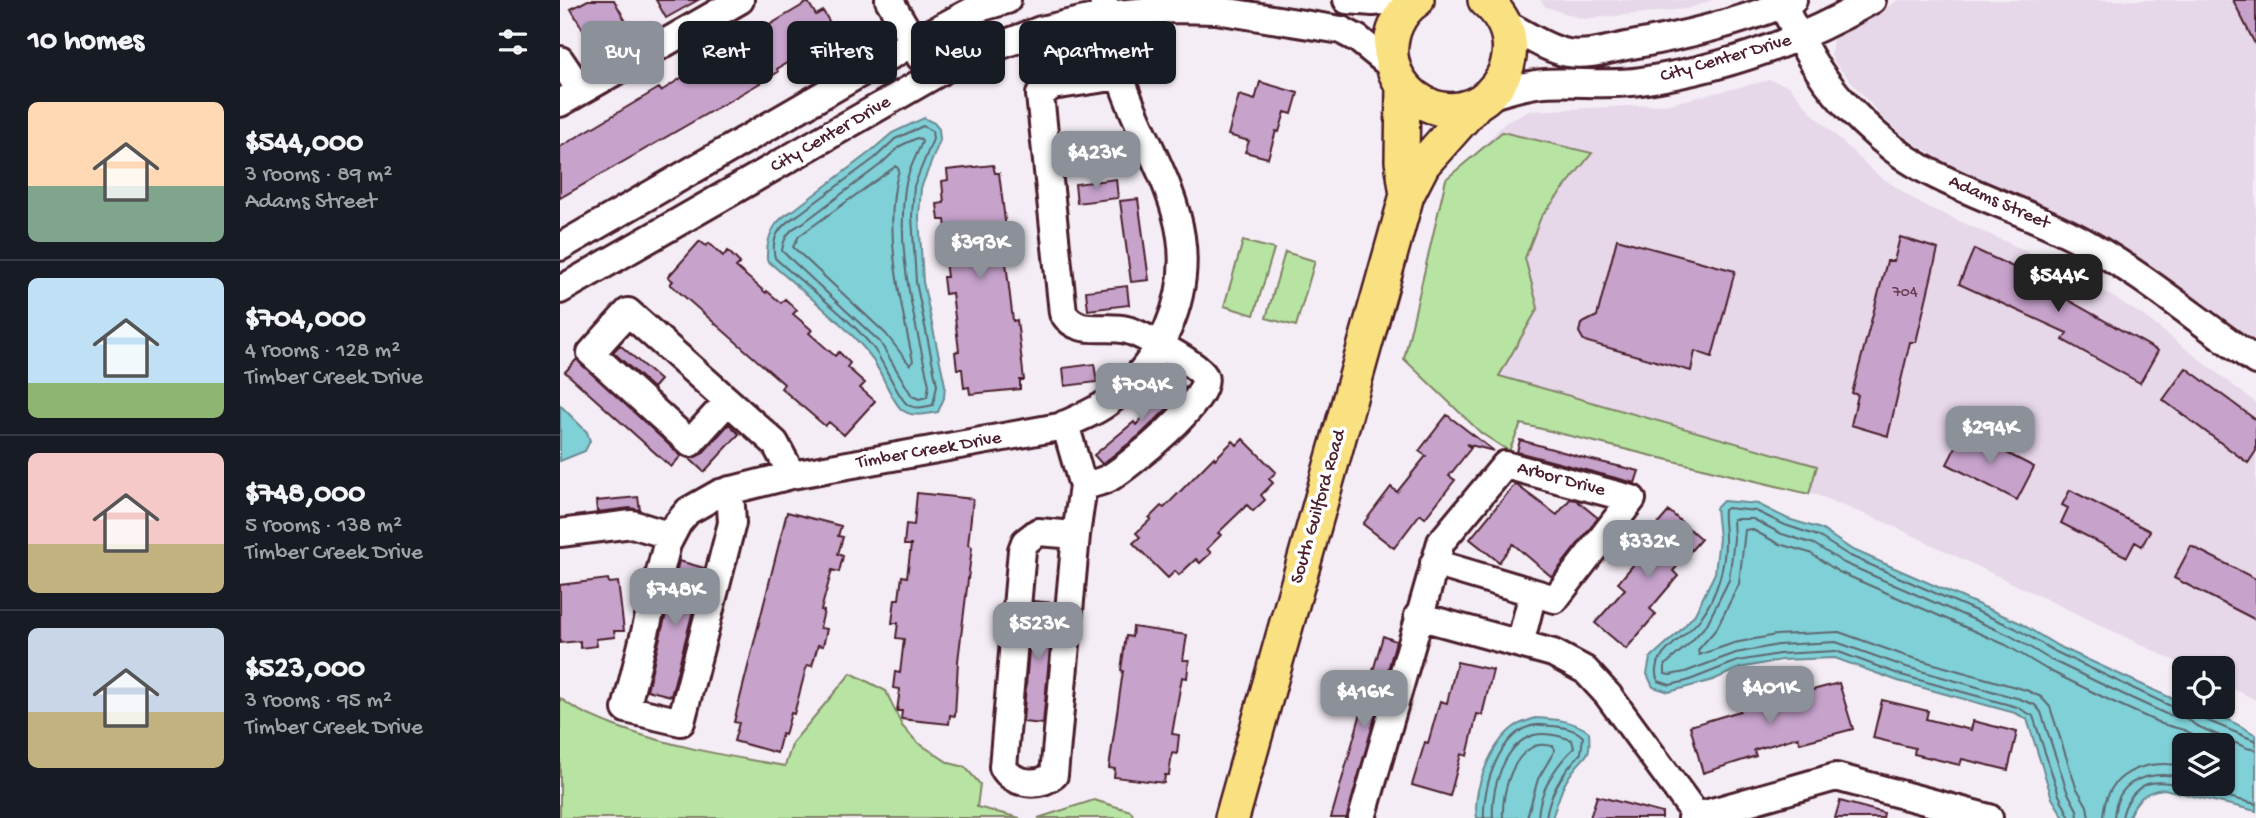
<!DOCTYPE html>
<meta charset="utf-8">
<style>
:root{--surface:#171b24;--page:#20242c;--text:#f1f3f6;--muted:#9ea1a6;--line:#363941;--accent:#8c9099}
body{margin:0;font-family:"Gochi Hand",sans-serif;background:var(--page);color:var(--text);height:100vh;display:flex;flex-direction:column;font-size:26px;white-space:nowrap}
*{box-sizing:border-box;margin:0}
p{font-size:23px;color:var(--muted)}
.icon{flex:none;width:38px;height:38px;fill:none;stroke:currentColor;stroke-width:2;stroke-linecap:round;stroke-linejoin:round}
.map{position:relative;flex:1;overflow:hidden}
.side{display:flex;flex-direction:column;background:var(--surface);width:560px}
.side>*{flex:none}
.banner{position:absolute;left:21px;top:21px;width:665px;height:63px;display:flex;gap:14px}
.buttons{position:absolute;left:1612px;top:656px;display:grid;gap:14px}
.buttons a{display:grid;place-items:center;width:63px;height:63px;border-radius:10px;background:var(--surface);box-shadow:0 2px 5px #0004;font-size:35px}
.price{position:absolute;translate:-50% -60px;padding:0 16px;border-radius:14px;background:var(--accent);color:#fff;font-size:23px;line-height:46px;filter:drop-shadow(0 2px 4px #0008)}
.price::after{content:'';position:absolute;left:50%;top:42px;width:21px;height:16px;margin-left:-10px;background:inherit;clip-path:polygon(0 0,100% 0,50% 100%)}
.price.on{background:#222;color:#fff}
ul{padding:0;list-style:none}
li{display:flex;align-items:center;gap:21px;height:175px;padding:0 28px}
li+li{border-top:2px solid var(--line)}
li span{display:grid;place-items:center;flex:none;width:196px;height:140px;border-radius:10px;color:#555}
li>.icon{margin-inline-start:auto}
span .icon{width:84px;height:84px;fill:#fffc;stroke-width:1}
li b{font-size:30px}
h2{display:flex;justify-content:space-between;align-items:center;height:84px;padding:0 28px;font-size:30px}
.chip{padding:0 24px;border-radius:10px;background:var(--surface);box-shadow:0 2px 5px #0004;font-size:24px;line-height:63px}
.chip.on{background:var(--accent);color:#fff}
main{display:flex;flex:1;min-height:0}
.map>svg:first-child{display:block}
.built{fill:#e6d7e9}
.green{fill:#b7e4a2;stroke:#808266;stroke-width:2}
.water{fill:#7fd0d7;stroke:#6a8992;stroke-width:2;fill-rule:evenodd}
.lines{fill:none;stroke-linecap:round;stroke-linejoin:round}
.shore{stroke:#5f6670;stroke-width:2}
.building{fill:#c7a3cc;stroke:#4a1f2b;stroke-width:2}
.minor-casing{stroke:#4a1f2b;stroke-width:32}
.major-casing{stroke:#4a1f2b;stroke-width:38}
.minor{stroke:#fff;stroke-width:26}
.major{stroke:#f9e181;stroke-width:33}
.labels{text-anchor:middle;dominant-baseline:central;stroke-width:7;stroke-linejoin:round;paint-order:stroke}
.number-label{font-size:16px;fill:#694053}
.street-label{font-size:19px;fill:#4a1f2b;stroke:#fff}
</style>
<main>
<section class="side">
<h2>10 homes<svg class="icon" aria-label="filters" viewBox="0 0 24 24"><path d="M4 7h16M4 17h16"/><circle cx="9" cy="7" r="2"/><circle cx="15" cy="17" r="2"/></svg></h2>
<ul>
<li><span style="background:linear-gradient(#ffd9b3 60%,#7fa58c 0)"><svg class="icon" aria-label="home" viewBox="0 0 24 24"><path d="M3 11l9-7 9 7M6 9v11h12V9"/></svg></span><div><b>$544,000</b><p>3 rooms · 89 m²</p><p>Adams Street</p></div></li>
<li><span style="background:linear-gradient(#bfe0f5 75%,#8fb573 0)"><svg class="icon" aria-label="home" viewBox="0 0 24 24"><path d="M3 11l9-7 9 7M6 9v11h12V9"/></svg></span><div><b>$704,000</b><p>4 rooms · 128 m²</p><p>Timber Creek Drive</p></div></li>
<li><span style="background:linear-gradient(#f6c9c9 65%,#c2b280 0)"><svg class="icon" aria-label="home" viewBox="0 0 24 24"><path d="M3 11l9-7 9 7M6 9v11h12V9"/></svg></span><div><b>$748,000</b><p>5 rooms · 138 m²</p><p>Timber Creek Drive</p></div></li>
<li><span style="background:linear-gradient(#c9d6e8 60%,#c2b280 0)"><svg class="icon" aria-label="home" viewBox="0 0 24 24"><path d="M3 11l9-7 9 7M6 9v11h12V9"/></svg></span><div><b>$523,000</b><p>3 rooms · 95 m²</p><p>Timber Creek Drive</p></div></li>
</ul>
</section>
<div class="map">
<svg width="1696" height="818" viewBox="0 0 1696 818">
<rect width="100%" height="100%" fill="#f4edf5"/>
<filter id="ink" filterUnits="userSpaceOnUse"><feTurbulence type="fractalNoise" baseFrequency=".0143" numOctaves="2"/><feDisplacementMap in="SourceGraphic" scale="14" xChannelSelector="R" yChannelSelector="G"/><feConvolveMatrix kernelMatrix="1 2 1 2 8 2 1 2 1" color-interpolation-filters="sRGB"/></filter>
<g filter="url(#ink)">
<path class="built" d="M 980,0 L 1153,0 L 1126,9 L 1023,19 L 986,7 Z
M 1339,0 L 1696,0 L 1696,342 L 1600,272 L 1561,248 L 1472,200 L 1393,168 L 1345,137 L 1321,116 L 1275,63 L 1271,55 L 1273,39 Z
M 1210,80 L 1229,86 L 1252,113 L 1315,173 L 1361,204 L 1511,271 L 1585,317 L 1696,403 L 1696,700 L 1663,684 L 1662,668 L 1630,668 L 1329,524 L 1165,458 L 853,357 L 893,176 L 945,123 L 969,111 L 1109,104 Z"/>
<path class="green" d="M 942,132 L 1032,153 L 981,217 L 965,258 L 978,308 L 939,376 L 1257,466 L 1249,494 L 961,424 L 949,451 L 921,433 L 844,359 L 886,179 Z
M 683,241 L 714,249 L 694,315 L 664,306 Z
M 725,252 L 755,261 L 736,326 L 706,318 Z
M 291,673 L 326,691 L 342,726 L 357,742 L 389,763 L 405,767 L 420,784 L 417,807 L 460,818 L 0,818 L 0,698 C 16,711 33,717 52,725 C 108,746 166,756 225,766 L 233,742 Z
M 534,800 L 571,811 L 574,818 L 478,818 Z"/>
<path class="water" d="M 364,118 L 374,123 L 379,129 L 380,140 L 361,188 L 359,216 L 363,282 L 385,385 L 384,398 L 378,412 C 366,414 351,418 341,409 C 329,397 321,368 308,353 C 279,318 240,290 207,260 C 206,237 213,220 234,210 L 310,152 L 332,133 Z
M 0,405 L 27,432 L 30,441 L 25,451 L 0,461 Z
M 1163,501 L 1198,504 L 1228,519 L 1261,529 L 1291,549 L 1458,622 L 1498,646 L 1624,704 L 1624,707 C 1647,707 1676,723 1696,735 L 1696,811 L 1604,789 C 1584,791 1576,800 1568,818 L 1504,818 L 1492,798 L 1467,719 L 1455,713 L 1338,681 L 1275,658 L 1221,660 L 1180,668 L 1153,680 L 1109,692 L 1093,687 L 1087,674 L 1090,658 L 1119,632 L 1135,614 L 1155,573 L 1159,538 L 1156,508 ZM 1624,746 L 1662,746 L 1662,784 L 1624,784 Z
M 975,718 C 994,719 1013,720 1029,732 C 1031,759 1027,752 1013,771 C 1002,784 998,802 992,818 L 917,818 C 912,790 931,744 954,727 C 959,723 968,721 975,718 Z"/>
<g class="lines">
<path class="shore" d="M 363,126 L 372,131 L 373,139 L 354,186 L 352,216 L 356,282 L 377,385 L 373,405 C 365,407 355,410 347,404 C 339,399 323,361 314,349 C 287,314 247,288 215,258 C 210,238 221,224 238,215 L 315,158 L 335,139 Z
M 357,138 L 361,139 L 362,142 C 356,157 347,172 345,188 C 336,254 355,321 369,385 L 367,397 L 359,399 L 352,396 L 320,342 L 222,251 C 224,236 230,229 243,223 L 320,165 L 340,146 Z
M 336,166 L 339,170 C 322,226 341,305 353,361 L 350,365 L 326,334 L 233,247 L 239,236 Z
M 1631,707 L 1639,717 L 1696,741
M 924,818 C 922,787 940,730 976,725 C 981,724 988,726 993,726 C 1003,727 1016,729 1023,737 L 1021,753 C 1004,771 989,792 986,818
M 933,818 C 931,790 943,744 974,735 C 986,732 1001,736 1012,740 L 1014,748 C 995,766 979,791 978,818
M 943,818 C 942,795 950,760 971,748 C 978,743 986,745 993,746 L 995,750 L 978,779 L 967,818
M 1510,818 L 1499,795 L 1473,716 L 1457,707 L 1341,675 L 1276,651 L 1219,654 L 1178,661 L 1127,681 L 1110,685 L 1098,681 C 1086,656 1126,638 1140,619 C 1157,596 1166,565 1165,537 C 1165,528 1163,519 1164,510 L 1167,508 L 1196,511 L 1225,525 L 1258,536 L 1288,555 L 1455,628 L 1496,652 L 1619,710 L 1630,707
M 1518,818 L 1517,810 L 1507,791 L 1481,712 L 1475,705 L 1460,699 L 1343,666 L 1276,642 L 1218,645 L 1176,653 L 1125,672 L 1110,675 L 1105,674 L 1105,665 L 1130,643 L 1147,624 L 1169,580 L 1174,539 L 1173,519 L 1193,519 L 1222,534 L 1254,544 L 1284,563 L 1451,636 L 1491,660 L 1554,690 L 1606,714 L 1628,719 L 1635,725 L 1687,748 L 1696,750
M 1529,818 L 1527,806 L 1516,787 L 1490,707 L 1481,697 L 1466,690 L 1346,656 L 1279,632 L 1216,635 L 1174,643 L 1139,655 L 1138,650 L 1157,628 L 1179,584 L 1185,530 L 1191,529 L 1219,544 L 1250,553 L 1279,572 L 1446,645 L 1486,669 L 1549,700 L 1602,724 L 1624,730 L 1658,746
M 1543,818 C 1545,772 1585,759 1624,766
M 1554,818 C 1556,777 1591,771 1624,777
M 1562,818 C 1564,804 1574,789 1587,784 C 1609,776 1671,799 1696,804"/>
</g>
<path class="building" d="M 28,0 L 54,0 L 74,36 L 48,50 L 44,43 L 34,49 L 11,9 Z
M 96,0 L 138,0 L 106,18 Z
M 1673,0 L 1696,0 L 1696,46 Z
M 248,2 L 256,15 L 263,11 L 279,38 L 256,52 L 253,47 L 217,69 L 218,72 L 195,86 L 0,198 L 0,147 L 99,88 L 101,91 L 159,54 L 161,58 L 208,29 L 206,27 Z
M 700,82 L 738,93 L 732,114 L 725,112 L 719,132 L 716,131 L 708,158 L 685,152 L 689,141 L 668,135 L 679,95 L 695,100 Z
M 433,165 L 435,173 L 439,173 L 446,229 L 442,229 L 453,321 L 457,320 L 464,380 L 460,380 L 460,389 L 410,394 L 409,387 L 404,388 L 402,369 L 397,369 L 395,352 L 399,351 L 392,293 L 385,294 L 383,277 L 387,277 L 384,253 L 389,252 L 385,220 L 379,220 L 377,204 L 384,203 L 382,181 L 388,180 L 387,170 Z
M 556,179 L 558,198 L 517,203 L 515,184 Z
M 578,199 L 589,280 L 571,282 L 560,201 Z
M 1340,237 L 1378,249 L 1356,342 L 1350,342 L 1328,436 L 1291,425 L 1298,395 L 1292,393 L 1327,261 L 1334,261 Z
M 1057,239 L 1175,271 L 1152,357 L 1135,351 L 1131,371 L 1024,341 L 1019,332 L 1021,324 L 1037,316 Z
M 140,241 L 146,246 L 149,243 L 163,256 L 168,251 L 180,263 L 176,267 L 206,293 L 207,291 L 221,303 L 225,299 L 237,310 L 233,314 L 252,330 L 249,333 L 275,356 L 279,352 L 290,363 L 287,367 L 305,383 L 300,388 L 315,401 L 284,435 L 269,422 L 265,426 L 221,388 L 224,384 L 110,284 L 113,281 L 108,277 Z
M 1414,249 L 1503,290 L 1501,296 L 1598,351 L 1580,383 L 1503,340 L 1507,333 L 1399,284 Z
M 567,286 L 569,305 L 528,310 L 526,291 Z
M 60,345 L 100,380 L 93,388 L 53,352 Z
M 17,359 L 121,456 L 111,467 L 5,372 Z
M 534,364 L 537,382 L 505,386 L 503,368 Z
M 1626,368 L 1696,420 L 1696,451 L 1688,463 L 1603,400 Z
M 616,379 L 625,387 L 612,404 L 580,435 L 542,464 L 534,455 L 574,422 L 576,425 Z
M 887,415 L 934,451 L 906,444 L 911,448 L 889,476 L 895,480 L 865,518 L 860,514 L 834,548 L 803,524 L 831,487 L 837,492 L 866,456 L 859,451 Z
M 169,424 L 179,434 L 144,472 L 130,459 L 142,454 Z
M 1404,431 L 1474,467 L 1457,500 L 1387,464 Z
M 683,439 L 716,472 L 709,479 L 713,483 L 701,495 L 705,500 L 693,511 L 687,505 L 658,533 L 661,535 L 647,549 L 651,553 L 640,563 L 636,559 L 619,575 L 615,571 L 608,578 L 573,543 L 580,537 L 576,533 L 591,519 L 589,518 L 601,506 L 604,508 L 654,457 L 655,459 L 673,441 L 677,445 Z
M 960,440 L 1028,459 L 1079,471 L 1075,483 L 957,452 Z
M 955,484 L 997,515 L 1010,499 L 1016,500 L 1038,518 L 992,577 L 953,544 L 939,562 L 910,539 Z
M 1510,490 L 1590,531 L 1582,546 L 1575,542 L 1567,557 L 1501,523 L 1508,508 L 1502,505 Z
M 357,493 L 413,499 L 408,545 L 412,547 L 398,661 L 395,716 L 390,715 L 389,724 L 341,719 L 342,711 L 337,711 L 340,689 L 333,688 L 335,672 L 340,673 L 344,639 L 336,638 L 338,623 L 332,623 L 335,599 L 339,599 L 342,576 L 347,577 L 351,545 L 344,545 L 346,524 L 354,525 Z
M 78,497 L 80,510 L 70,508 L 37,512 L 36,501 Z
M 1109,511 L 1141,539 L 1113,571 L 1118,576 L 1090,609 L 1096,614 L 1066,649 L 1035,623 L 1065,589 L 1058,583 L 1085,551 L 1079,546 Z
M 227,512 L 281,526 L 278,536 L 283,537 L 278,554 L 283,556 L 279,572 L 272,570 L 261,610 L 264,611 L 260,628 L 267,629 L 263,646 L 258,645 L 252,666 L 247,665 L 234,714 L 231,713 L 225,735 L 222,734 L 217,753 L 174,741 L 179,723 L 174,722 Z
M 1631,546 L 1696,579 L 1696,620 L 1614,578 Z
M 119,561 L 144,568 L 111,696 L 87,690 Z
M 48,579 L 49,583 L 58,582 L 64,631 L 54,631 L 55,637 L 36,639 L 37,646 L 20,648 L 20,641 L 0,643 L 0,585 Z
M 473,601 L 494,603 L 483,724 L 463,722 Z
M 573,627 L 627,635 L 623,660 L 629,660 L 627,678 L 622,677 L 612,734 L 619,735 L 617,754 L 612,753 L 609,775 L 605,775 L 604,783 L 554,777 L 555,769 L 549,768 L 563,671 L 561,670 L 566,636 L 572,637 Z
M 823,636 L 836,641 L 787,818 L 771,818 Z
M 897,662 L 933,670 L 922,715 L 917,714 L 907,756 L 901,754 L 890,796 L 852,785 L 865,742 L 868,743 L 880,701 L 887,703 Z
M 1279,683 L 1293,729 L 1240,743 L 1238,737 L 1194,750 L 1196,756 L 1143,773 L 1130,726 L 1180,711 L 1179,706 L 1225,693 L 1226,697 Z
M 1322,700 L 1368,711 L 1366,719 L 1411,730 L 1413,721 L 1457,732 L 1448,770 L 1402,759 L 1400,765 L 1354,754 L 1355,748 L 1313,738 Z
M 1037,796 L 1102,813 L 1102,818 L 1030,818 Z
M 1280,801 L 1324,813 L 1323,818 L 1275,818 Z"/>
<g class="lines">
<defs>
<path id="minor" d="M 329,0 L 354,42 L 360,57
M 787,0 L 813,2 L 832,0
M 1222,5 C 1233,24 1243,46 1255,65 C 1279,103 1323,146 1362,168 C 1414,197 1473,213 1526,243 C 1586,277 1639,322 1696,361
M 944,23 C 964,33 986,49 1008,53 C 1027,56 1047,50 1066,46 C 1123,36 1180,23 1233,0
M 0,60 L 21,91
M 928,96 C 946,91 966,84 985,83 C 1017,81 1049,86 1081,81 C 1162,69 1242,41 1312,0
M 0,103 L 180,0
M 0,247 L 354,42 L 416,9 L 447,0
M 0,290 L 397,62 L 481,30 L 547,15 L 611,9 L 656,10 L 781,30 L 798,39 L 835,69
M 68,312 L 168,401 L 130,443 L 31,353 Z
M 168,401 L 215,443 L 232,475
M 505,424 L 523,486 L 516,535
M 523,486 C 532,484 541,482 549,478 C 568,467 654,398 644,376 C 640,365 579,333 567,330 C 544,324 519,337 503,313 L 480,95 L 492,86 L 560,76
M 170,490 L 172,523 L 121,722 L 66,709 L 107,544 L 118,523 L 128,511 L 160,493 L 232,475 L 499,427 C 517,419 536,412 551,400 C 601,363 630,299 621,237 C 613,181 577,131 561,78 C 553,53 550,26 543,0
M 478,532 L 516,535 L 494,775 C 479,787 453,785 443,767 L 462,550 L 465,542 Z
M 0,533 L 72,524 L 111,536
M 858,616 L 993,653 L 1025,670 L 1048,695 L 1136,815
M 960,644 L 973,593
M 802,818 L 881,542 L 945,465 L 1072,499 L 995,599 L 874,563
M 1131,818 L 1276,777 L 1429,818"/>
<path id="major" d="M 857,0 C 839,12 829,34 831,56 C 833,73 842,87 855,97 C 917,143 988,53 925,0
M 843,85 L 842,161 L 847,195
M 672,818 L 847,195 L 863,164 L 917,103"/>
</defs>
<use href="#minor" class="minor-casing"/>
<use href="#major" class="major-casing"/>
<use href="#minor" class="minor"/>
<use href="#major" class="major"/>
</g>
</g>
<g class="labels">
<g class="number-label">
<text x="1345" y="293">704</text>
</g>
<g class="street-label">
<text transform="translate(1166 59) rotate(-16)">City Center Drive</text>
<text transform="translate(271 135) rotate(-30)">City Center Drive</text>
<text transform="translate(1439 203) rotate(24)">Adams Street</text>
<text transform="translate(369 451) rotate(-10)">Timber Creek Drive</text>
<text transform="translate(1001 480) rotate(15)">Arbor Drive</text>
<text transform="translate(759 507) rotate(-74)">South Guilford Road</text>
</g>
</g>
</svg>
<div class="buttons">
<a><svg class="icon" aria-label="locate" viewBox="0 0 24 24"><circle cx="12" cy="12" r="6"/><path d="M12 2v4M12 18v4M2 12h4M18 12h4"/></svg></a>
<a><svg class="icon" aria-label="layers" viewBox="0 0 24 24"><path d="M12 4l9 5-9 5-9-5zM3 14l9 5 9-5"/></svg></a>
</div>
<b class="price" style="left:536px;top:191px">$423K</b>
<b class="price" style="left:420px;top:281px">$393K</b>
<b class="price on" style="left:1498px;top:314px">$544K</b>
<b class="price" style="left:581px;top:423px">$704K</b>
<b class="price" style="left:1430px;top:466px">$294K</b>
<b class="price" style="left:1088px;top:580px">$332K</b>
<b class="price" style="left:115px;top:628px">$748K</b>
<b class="price" style="left:478px;top:662px">$523K</b>
<b class="price" style="left:1210px;top:726px">$401K</b>
<b class="price" style="left:804px;top:730px">$416K</b>
<div class="banner">
<a class="chip on">Buy</a>
<a class="chip">Rent</a>
<a class="chip">Filters</a>
<a class="chip">New</a>
<a class="chip">Apartment</a>
</div>
</div>
</main>
